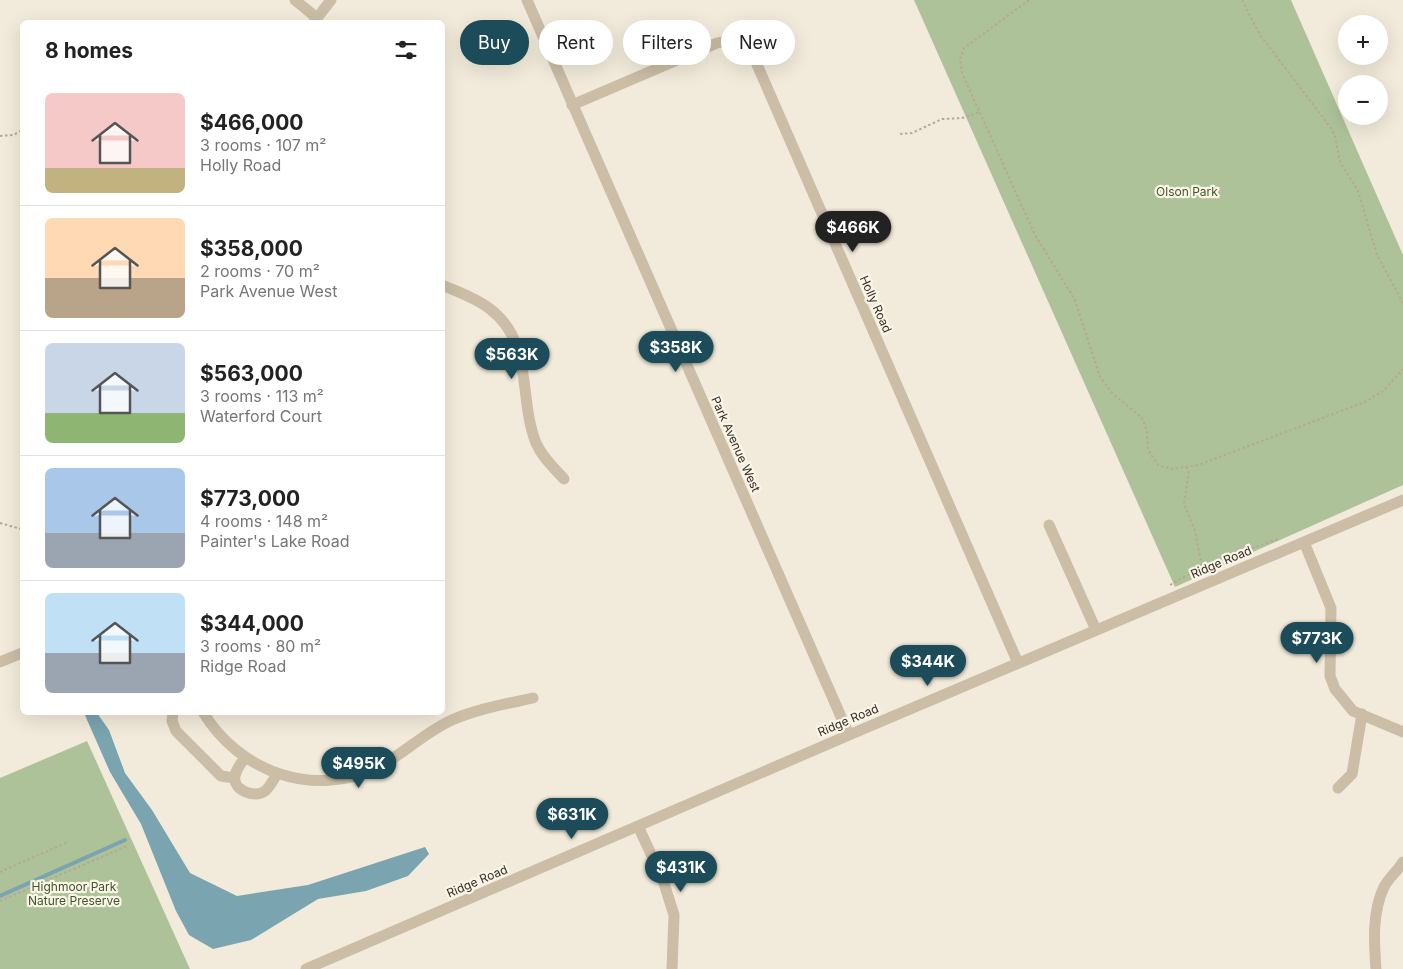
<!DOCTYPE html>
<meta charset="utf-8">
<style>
:root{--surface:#fff;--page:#f2f2f2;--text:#222;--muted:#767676;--line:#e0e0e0;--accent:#1c4b59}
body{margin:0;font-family:Inter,sans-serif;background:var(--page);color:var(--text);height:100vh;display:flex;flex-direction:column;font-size:19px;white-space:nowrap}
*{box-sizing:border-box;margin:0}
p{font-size:16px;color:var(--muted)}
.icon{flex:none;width:28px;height:28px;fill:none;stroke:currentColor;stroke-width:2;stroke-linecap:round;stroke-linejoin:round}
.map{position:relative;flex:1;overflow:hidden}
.panel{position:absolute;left:20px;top:20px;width:425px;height:695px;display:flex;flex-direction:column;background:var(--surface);border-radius:8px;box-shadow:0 5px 20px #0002}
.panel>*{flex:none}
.hud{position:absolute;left:460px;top:20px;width:475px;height:45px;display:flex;gap:10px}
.fabs{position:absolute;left:1338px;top:15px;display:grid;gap:10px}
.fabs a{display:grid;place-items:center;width:50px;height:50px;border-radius:50%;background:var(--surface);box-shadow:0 5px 20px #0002;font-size:25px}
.price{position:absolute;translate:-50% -42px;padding:0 11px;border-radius:18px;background:var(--accent);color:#fff;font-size:16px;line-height:32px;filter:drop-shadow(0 1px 2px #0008)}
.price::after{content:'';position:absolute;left:50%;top:30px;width:15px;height:11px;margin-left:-8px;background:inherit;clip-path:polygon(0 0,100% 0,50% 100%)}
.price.selected{background:#222;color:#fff}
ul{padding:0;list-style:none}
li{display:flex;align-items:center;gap:15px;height:125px;padding:0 25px}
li+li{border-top:1px solid var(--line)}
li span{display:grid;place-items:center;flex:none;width:140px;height:100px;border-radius:8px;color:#555}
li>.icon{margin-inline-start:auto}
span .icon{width:60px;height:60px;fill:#fffc;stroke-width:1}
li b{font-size:21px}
h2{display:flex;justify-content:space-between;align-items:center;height:60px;padding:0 25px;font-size:21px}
.pill{padding:0 18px;border-radius:22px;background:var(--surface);box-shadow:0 5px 20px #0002;font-size:18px;line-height:45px}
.pill.selected{background:var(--accent);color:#fff}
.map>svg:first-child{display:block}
.green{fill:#aec29a}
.water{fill:#79a4b0}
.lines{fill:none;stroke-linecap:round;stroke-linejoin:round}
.stream{stroke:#79a4b0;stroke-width:4}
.path{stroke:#b7a890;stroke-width:2;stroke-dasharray:2.5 2.5;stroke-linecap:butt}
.minor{stroke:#cbbda6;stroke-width:11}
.labels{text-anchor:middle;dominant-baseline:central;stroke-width:4.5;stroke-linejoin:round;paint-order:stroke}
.park-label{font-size:12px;fill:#3e562a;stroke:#faf5e7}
.street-label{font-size:12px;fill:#372f27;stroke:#faf5e7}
</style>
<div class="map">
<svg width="1403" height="969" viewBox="0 0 1403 969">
<rect width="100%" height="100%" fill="#f2ebdb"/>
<path class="green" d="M 914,0 L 1291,0 L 1403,255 L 1403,485 L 1175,587 Z
M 87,741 L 190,969 L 0,969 L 0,778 Z"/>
<path class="water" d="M 84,713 L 97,713 L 109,730 L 125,773 L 152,810 L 190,873 L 237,896 L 308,885 L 425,847 L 429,854 L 408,876 L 366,891 L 318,899 L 251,940 L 213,949 L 189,935 L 176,911 L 141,824 L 110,772 Z"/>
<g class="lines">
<path class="stream" d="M 0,896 L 125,840"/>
<path class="path" d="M 1029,0 L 964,48 L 960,59 L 962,73 L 1035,235 L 1075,300 L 1100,377 L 1112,393 L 1142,418 L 1147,431 L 1148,450 L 1158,465 L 1172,469 L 1198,465 L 1365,402 L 1383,391 L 1403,369
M 1242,0 L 1260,35 L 1331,128 L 1335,136 L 1340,162 L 1358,191 L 1377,255 L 1403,303
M 900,134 L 912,133 L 942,119 L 962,118 L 980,112
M 0,136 L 13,135 L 22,130
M 1186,467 L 1189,471 L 1184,504 L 1195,531 L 1202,566
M 22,522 L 21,524 L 22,537
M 0,523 L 21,529
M 1170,585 L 1202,567 L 1280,538
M 0,872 L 68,842
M 0,901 L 127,846"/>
<path class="minor" d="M 295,0 L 317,18
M 527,0 L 849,735
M 314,22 L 331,0
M 572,105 L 717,43 C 732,39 741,41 752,53 L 1018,663
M 442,285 C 458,292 476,298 490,309 C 534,342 518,398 536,443 C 542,457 554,468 564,479
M 1049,525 L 1096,630
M 1304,542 L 1331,608 L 1330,676 L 1335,689 L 1353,711 L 1403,732
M 0,662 L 22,653
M 173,712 L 172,721 L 176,731 L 221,776 L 234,778
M 203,712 C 239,772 314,799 378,767 C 404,754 425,732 452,720 C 477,709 506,704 533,698
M 245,758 C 241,763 236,770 235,776 C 232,790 255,799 265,791 C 270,787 273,780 277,774
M 1338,788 L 1352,774 L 1362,714
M 638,826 L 663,880 L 674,915 L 672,969
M 306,969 L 849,735 L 1403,500
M 1376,969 C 1374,942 1372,912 1384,887 C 1389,877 1398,871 1403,862"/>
</g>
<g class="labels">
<g class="park-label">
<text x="1187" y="191">Olson Park</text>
<text x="74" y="886">Highmoor Park<tspan x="74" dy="14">Nature Preserve</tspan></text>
</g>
<g class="street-label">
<text transform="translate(876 304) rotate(66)">Holly Road</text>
<text transform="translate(736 444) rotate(66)">Park Avenue West</text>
<text transform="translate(1221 562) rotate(-23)">Ridge Road</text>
<text transform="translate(848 720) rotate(-23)">Ridge Road</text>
<text transform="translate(477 881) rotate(-23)">Ridge Road</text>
</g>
</g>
</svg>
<div class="fabs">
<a>+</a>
<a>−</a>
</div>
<b class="price selected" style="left:853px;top:253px">$466K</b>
<b class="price" style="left:676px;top:373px">$358K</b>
<b class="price" style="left:512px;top:380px">$563K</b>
<b class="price" style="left:1317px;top:664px">$773K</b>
<b class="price" style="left:928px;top:687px">$344K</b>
<b class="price" style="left:359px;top:789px">$495K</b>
<b class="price" style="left:572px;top:840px">$631K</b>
<b class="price" style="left:681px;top:893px">$431K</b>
<div class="hud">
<a class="pill selected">Buy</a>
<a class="pill">Rent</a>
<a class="pill">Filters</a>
<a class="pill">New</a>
</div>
<section class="panel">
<h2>8 homes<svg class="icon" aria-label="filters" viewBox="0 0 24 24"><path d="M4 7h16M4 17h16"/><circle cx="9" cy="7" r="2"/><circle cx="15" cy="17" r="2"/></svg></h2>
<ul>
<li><span style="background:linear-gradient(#f6c9c9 75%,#c2b280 0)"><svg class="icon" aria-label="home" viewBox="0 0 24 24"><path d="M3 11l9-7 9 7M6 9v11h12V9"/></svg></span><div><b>$466,000</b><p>3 rooms · 107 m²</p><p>Holly Road</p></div></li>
<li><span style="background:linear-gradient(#ffd9b3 60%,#b9a48a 0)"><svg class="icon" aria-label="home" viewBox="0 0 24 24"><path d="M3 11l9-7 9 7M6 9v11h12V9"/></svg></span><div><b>$358,000</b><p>2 rooms · 70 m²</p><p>Park Avenue West</p></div></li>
<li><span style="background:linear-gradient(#c9d6e8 70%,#8fb573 0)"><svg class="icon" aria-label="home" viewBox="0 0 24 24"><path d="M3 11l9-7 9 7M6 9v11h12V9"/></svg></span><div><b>$563,000</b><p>3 rooms · 113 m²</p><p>Waterford Court</p></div></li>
<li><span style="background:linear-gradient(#a9c7e8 65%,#9aa5b1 0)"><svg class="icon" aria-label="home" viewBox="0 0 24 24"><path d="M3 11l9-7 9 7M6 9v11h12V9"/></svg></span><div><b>$773,000</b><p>4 rooms · 148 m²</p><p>Painter's Lake Road</p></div></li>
<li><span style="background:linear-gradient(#bfe0f5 60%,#9aa5b1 0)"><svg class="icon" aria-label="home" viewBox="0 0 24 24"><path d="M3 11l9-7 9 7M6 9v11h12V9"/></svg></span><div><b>$344,000</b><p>3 rooms · 80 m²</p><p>Ridge Road</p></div></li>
</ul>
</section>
</div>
